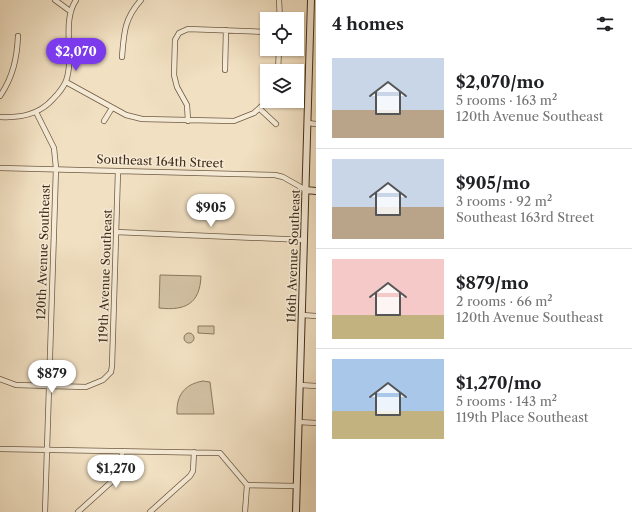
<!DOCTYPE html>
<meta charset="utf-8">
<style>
:root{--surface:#fff;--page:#f6f6f6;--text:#202124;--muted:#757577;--line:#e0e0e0;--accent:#7c3aed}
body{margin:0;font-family:"Libre Caslon Text",serif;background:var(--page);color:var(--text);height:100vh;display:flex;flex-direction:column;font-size:15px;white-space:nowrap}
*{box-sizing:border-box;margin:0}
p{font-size:13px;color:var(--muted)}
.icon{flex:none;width:22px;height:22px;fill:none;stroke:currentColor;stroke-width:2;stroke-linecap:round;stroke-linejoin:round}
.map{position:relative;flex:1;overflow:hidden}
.details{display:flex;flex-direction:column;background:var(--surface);width:316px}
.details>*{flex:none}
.buttons{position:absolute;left:260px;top:12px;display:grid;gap:8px}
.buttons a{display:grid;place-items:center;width:44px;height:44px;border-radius:0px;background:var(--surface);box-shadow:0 1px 3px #0004;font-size:20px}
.price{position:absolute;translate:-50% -34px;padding:0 9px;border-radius:14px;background:#fff;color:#222;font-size:13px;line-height:26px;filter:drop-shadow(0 1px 2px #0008)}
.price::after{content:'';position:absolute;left:50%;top:24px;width:12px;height:9px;margin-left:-6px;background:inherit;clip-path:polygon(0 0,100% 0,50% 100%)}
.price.current{background:var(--accent);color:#fff}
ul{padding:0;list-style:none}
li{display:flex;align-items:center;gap:12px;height:100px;padding:0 16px}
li+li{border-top:1px solid var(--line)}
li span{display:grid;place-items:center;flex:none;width:112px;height:80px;border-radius:0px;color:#555}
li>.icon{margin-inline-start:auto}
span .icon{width:48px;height:48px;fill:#fffc;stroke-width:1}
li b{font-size:17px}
h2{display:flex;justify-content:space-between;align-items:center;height:48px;padding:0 16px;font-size:17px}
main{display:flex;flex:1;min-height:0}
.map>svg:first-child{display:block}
.green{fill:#d3c2a5;stroke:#8a785f}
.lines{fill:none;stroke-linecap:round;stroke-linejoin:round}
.street-casing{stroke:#6e5a43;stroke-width:6}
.secondary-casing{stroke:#422d19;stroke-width:8}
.street{stroke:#f6ebd7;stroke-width:4.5}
.secondary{stroke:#f6ebd7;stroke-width:6}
.labels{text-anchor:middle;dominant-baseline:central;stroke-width:3;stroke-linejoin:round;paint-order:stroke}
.street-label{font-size:12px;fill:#422d19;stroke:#f6ebd7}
</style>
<main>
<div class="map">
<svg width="316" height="512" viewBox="0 0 316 512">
<rect width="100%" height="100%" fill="#f1e0c2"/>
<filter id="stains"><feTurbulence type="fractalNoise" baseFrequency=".005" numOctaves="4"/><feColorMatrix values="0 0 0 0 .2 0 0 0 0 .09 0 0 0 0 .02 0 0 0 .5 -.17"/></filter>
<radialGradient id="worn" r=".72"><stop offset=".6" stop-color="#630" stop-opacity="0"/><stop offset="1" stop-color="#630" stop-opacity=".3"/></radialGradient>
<path class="green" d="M 160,275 L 201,276 C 200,304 185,311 159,308 Z
M 198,326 L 214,326 L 214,334 L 198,333 Z
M184 338a5 5 0 1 1 10 0a5 5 0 1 1-10 0Z
M 203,381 L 210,382 L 214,414 L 177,414 C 176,395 185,384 203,381 Z"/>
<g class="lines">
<defs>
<path id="street" d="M 55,0 L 70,11
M 279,0 L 280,19
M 122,57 C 124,33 124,19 141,0
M 225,70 L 226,30
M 278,71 L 279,49
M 66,82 L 126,115 L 142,119 L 234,121 L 254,113 L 267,101
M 0,96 C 13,77 17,58 18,36
M 260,109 L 276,124
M 36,112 L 54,148 L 56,168 L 45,512
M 0,117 C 20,118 39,115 53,99 C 58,94 63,88 66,81 C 75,56 61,23 76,0
M 104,121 L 112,108
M 188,121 L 187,105 L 177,87 L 174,75 L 175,40 L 179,33 L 188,29 L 267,32
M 308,123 L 316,124
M 0,168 L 275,175 L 283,177 L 306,190
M 116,232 L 305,240
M 302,315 L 316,316
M 0,379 L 16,385 L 86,387 L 103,380 L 111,372 L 112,366 L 118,171
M 300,385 L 316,386
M 299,422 L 316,423
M 0,449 L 220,453 L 247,485 L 297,486
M 78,512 L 119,475 L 122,466 L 122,451
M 150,512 L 190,476 L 193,471 L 194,452
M 245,512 L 247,485"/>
<path id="secondary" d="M 306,190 L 316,191
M 296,512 L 311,0"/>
</defs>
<use href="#street" class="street-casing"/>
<use href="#secondary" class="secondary-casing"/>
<use href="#street" class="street"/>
<use href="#secondary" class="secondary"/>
</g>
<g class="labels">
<g class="street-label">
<text transform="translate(160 161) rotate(2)">Southeast 164th Street</text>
<text transform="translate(43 252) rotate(-88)">120th Avenue Southeast</text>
<text transform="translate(293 256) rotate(-88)">116th Avenue Southeast</text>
<text transform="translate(105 276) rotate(-88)">119th Avenue Southeast</text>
</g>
</g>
<rect width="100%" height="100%" filter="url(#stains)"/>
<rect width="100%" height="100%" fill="url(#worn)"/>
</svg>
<div class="buttons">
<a><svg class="icon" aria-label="locate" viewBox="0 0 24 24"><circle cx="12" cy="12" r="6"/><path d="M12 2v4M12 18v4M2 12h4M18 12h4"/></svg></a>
<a><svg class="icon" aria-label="layers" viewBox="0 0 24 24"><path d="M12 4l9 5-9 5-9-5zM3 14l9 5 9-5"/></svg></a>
</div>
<b class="price current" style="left:76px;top:72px">$2,070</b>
<b class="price" style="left:211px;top:228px">$905</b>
<b class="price" style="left:52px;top:394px">$879</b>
<b class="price" style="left:116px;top:489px">$1,270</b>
</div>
<section class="details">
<h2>4 homes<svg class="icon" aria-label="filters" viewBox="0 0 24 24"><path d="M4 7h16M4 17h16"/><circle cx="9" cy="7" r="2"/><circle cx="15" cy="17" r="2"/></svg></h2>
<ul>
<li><span style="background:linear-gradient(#c9d6e8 65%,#b9a48a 0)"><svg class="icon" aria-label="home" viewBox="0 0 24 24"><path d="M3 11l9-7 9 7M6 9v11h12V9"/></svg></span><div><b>$2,070/mo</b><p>5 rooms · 163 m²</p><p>120th Avenue Southeast</p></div></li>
<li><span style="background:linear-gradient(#c9d6e8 60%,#b9a48a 0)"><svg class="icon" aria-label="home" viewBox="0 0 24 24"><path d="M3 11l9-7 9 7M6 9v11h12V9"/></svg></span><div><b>$905/mo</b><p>3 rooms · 92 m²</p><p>Southeast 163rd Street</p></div></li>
<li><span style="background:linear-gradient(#f6c9c9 70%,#c2b280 0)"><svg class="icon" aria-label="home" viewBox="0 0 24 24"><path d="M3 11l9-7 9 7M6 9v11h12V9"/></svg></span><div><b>$879/mo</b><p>2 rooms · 66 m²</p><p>120th Avenue Southeast</p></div></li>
<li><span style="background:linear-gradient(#a9c7e8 65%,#c2b280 0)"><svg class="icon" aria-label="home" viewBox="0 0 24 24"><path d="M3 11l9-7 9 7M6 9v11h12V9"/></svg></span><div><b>$1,270/mo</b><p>5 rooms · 143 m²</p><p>119th Place Southeast</p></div></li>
</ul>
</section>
</main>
